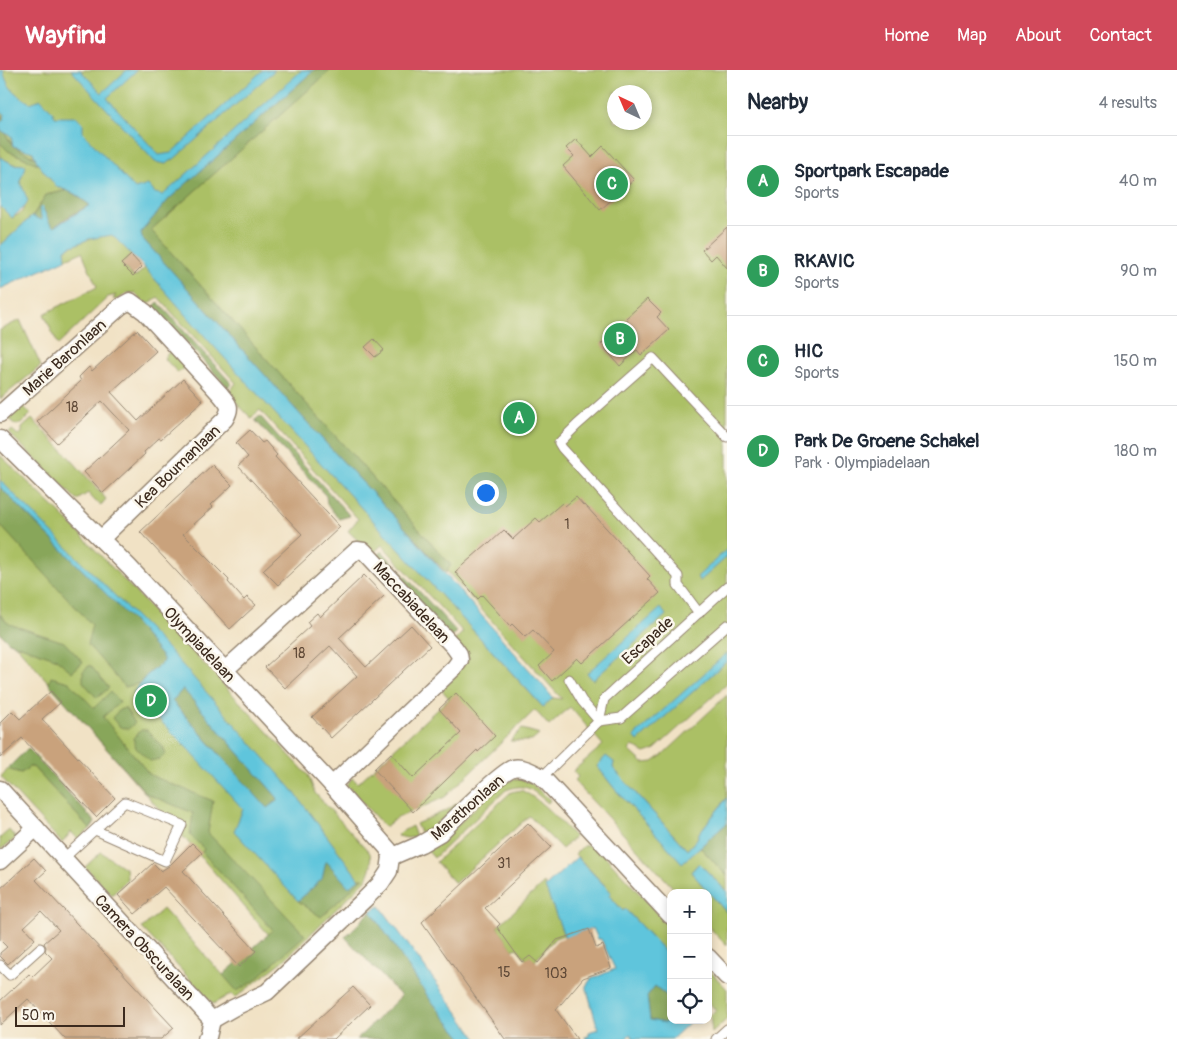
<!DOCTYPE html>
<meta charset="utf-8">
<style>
:root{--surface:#fff;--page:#f6f6f7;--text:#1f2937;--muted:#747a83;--line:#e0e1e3;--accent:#d1495b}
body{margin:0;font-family:Pangolin,sans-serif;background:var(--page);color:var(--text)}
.controls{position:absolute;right:15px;bottom:15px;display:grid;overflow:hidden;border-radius:10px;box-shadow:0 2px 8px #0003}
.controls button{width:45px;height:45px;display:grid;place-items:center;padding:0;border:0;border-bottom:1px solid var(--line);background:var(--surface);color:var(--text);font:25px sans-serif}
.compass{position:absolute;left:607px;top:15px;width:45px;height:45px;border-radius:50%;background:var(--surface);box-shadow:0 2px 8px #0003;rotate:316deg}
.scale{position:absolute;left:15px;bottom:12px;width:110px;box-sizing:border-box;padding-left:5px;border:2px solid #3b2a1e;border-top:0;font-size:14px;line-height:18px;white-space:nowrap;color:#3b2a1e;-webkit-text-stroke:4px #fbf7ec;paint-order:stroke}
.you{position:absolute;left:485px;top:422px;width:18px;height:18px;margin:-12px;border:4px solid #fff;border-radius:50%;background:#1a73e8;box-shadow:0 0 0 8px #1a73e833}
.badge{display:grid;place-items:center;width:32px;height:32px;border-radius:50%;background:var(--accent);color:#fff;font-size:16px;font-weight:700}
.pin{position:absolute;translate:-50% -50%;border:2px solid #fff;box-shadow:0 1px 5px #0006}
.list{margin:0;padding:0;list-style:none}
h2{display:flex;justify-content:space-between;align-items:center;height:65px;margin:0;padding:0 20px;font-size:21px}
h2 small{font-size:16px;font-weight:400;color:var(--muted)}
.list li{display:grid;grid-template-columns:32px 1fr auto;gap:15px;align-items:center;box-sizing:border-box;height:90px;padding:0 20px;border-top:1px solid var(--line)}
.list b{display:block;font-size:19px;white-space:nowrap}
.list p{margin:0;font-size:16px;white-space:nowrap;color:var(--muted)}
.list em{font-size:16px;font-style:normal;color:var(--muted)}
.icon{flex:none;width:28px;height:28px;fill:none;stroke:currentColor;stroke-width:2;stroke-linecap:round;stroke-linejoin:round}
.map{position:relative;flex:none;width:727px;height:969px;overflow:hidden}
header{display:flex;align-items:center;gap:30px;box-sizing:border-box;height:70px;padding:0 25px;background:var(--accent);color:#fff}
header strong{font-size:24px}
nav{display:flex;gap:28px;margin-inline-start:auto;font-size:18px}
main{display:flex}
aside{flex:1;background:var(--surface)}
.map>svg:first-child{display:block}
.green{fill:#abc065;stroke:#737542;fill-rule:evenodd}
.forest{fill:#88a65a;stroke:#62683c}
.water{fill:#5fc5dc;stroke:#4d787d;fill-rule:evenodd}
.building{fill:#c9a27c}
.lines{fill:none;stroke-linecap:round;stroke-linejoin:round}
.service-casing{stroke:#968672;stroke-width:11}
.minor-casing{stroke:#968672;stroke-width:19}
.service{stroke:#fff;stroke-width:9}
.minor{stroke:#fff;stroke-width:16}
.labels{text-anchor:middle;stroke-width:5;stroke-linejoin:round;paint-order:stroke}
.number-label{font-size:14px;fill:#5e4836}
.street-label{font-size:16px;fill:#3b2a1e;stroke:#fbf7ec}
</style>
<header>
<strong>Wayfind</strong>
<nav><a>Home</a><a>Map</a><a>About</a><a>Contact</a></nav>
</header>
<main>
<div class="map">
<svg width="727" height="969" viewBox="0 0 727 969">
<rect width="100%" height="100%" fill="#fbf7ec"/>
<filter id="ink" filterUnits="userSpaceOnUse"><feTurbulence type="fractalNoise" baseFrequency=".02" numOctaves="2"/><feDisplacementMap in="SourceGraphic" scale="10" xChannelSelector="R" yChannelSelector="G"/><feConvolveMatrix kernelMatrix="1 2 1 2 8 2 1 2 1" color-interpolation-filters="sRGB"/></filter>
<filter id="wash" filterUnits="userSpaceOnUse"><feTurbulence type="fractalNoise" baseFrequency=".0096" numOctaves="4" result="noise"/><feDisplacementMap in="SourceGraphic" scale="20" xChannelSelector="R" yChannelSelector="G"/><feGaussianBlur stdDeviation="1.12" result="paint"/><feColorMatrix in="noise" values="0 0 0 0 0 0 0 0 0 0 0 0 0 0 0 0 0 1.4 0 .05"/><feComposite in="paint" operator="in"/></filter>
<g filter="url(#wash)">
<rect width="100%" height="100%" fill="#f1e2c5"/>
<g class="green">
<path d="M0 0H727V585L645 664 727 591V614L654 680 645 683 633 676 629 680 643 693 653 692 664 684 727 625V728L699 763 697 769 687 780 613 698 614 692 597 696 614 718 682 792 700 777 727 806V822L699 793 691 802 727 843V876L708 856V823H678L574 711 578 707 573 701 603 675 570 637 549 656 535 640 445 727 395 749 385 757 346 715 352 708 358 713 449 628 439 617 469 588 454 571 463 562 382 475 372 484 348 461 358 449 260 340 251 348 228 324 236 313 158 227 146 236 135 223H127L118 230 113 229 116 225 108 227 58 275 44 244 97 217 82 182 66 189 65 179 89 169 112 164 132 184 121 194 132 206 135 207 145 198 220 282 541 635 553 628 562 629 176 200 144 172 0 12ZM614 22H644V52H614Z"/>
<path d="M4 41 6 47 36 88 13 76 1 57 4 49 0 43Z"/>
<path d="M0 73 9 81 38 94 51 110 68 120 46 125 33 145 0 176V136L12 148 21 143 26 135 18 111 24 95 13 94 0 87Z"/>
<path d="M20 250 41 296 0 329V260Z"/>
<path d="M171 280 186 296 178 303 164 288Z"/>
<path d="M22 335 31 344 21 354H14L9 348Z"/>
<path d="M32 349 70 388 106 429 101 435 95 431 88 423 77 430 9 363 12 360 18 365 22 363V358Z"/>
<path d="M0 385 65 448 220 611 308 705 315 723 370 783 371 796 366 810 283 891 235 928 231 924 213 934 142 858 163 839 223 905 269 865 0 557Z"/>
<path d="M522 659 540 664 532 671H510Z"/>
<path d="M29 697H33L90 759 78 769 71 762 62 773 1 707 7 699 21 703Z"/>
<path d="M517 709 530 712 550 730 548 733C531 720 528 712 506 720L434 788 427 780 453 759 502 713Z"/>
<path d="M521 720C542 730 558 750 575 767L562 779 529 746 455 813 436 792 511 722Z"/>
<path d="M457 733 459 735 436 755 421 764 416 754 449 739Z"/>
<path d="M412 756 416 767 407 768 397 766 401 762Z"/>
<path d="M9 760 16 768 0 780V768Z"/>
<path d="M595 775 671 858V888L625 839 623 841 609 825 611 822 575 784 583 776Z"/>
<path d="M101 782 126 799 127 809 112 825 85 797Z"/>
<path d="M544 813 564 865 555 868 535 891 526 889 517 878 513 880 497 857Z"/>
<path d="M708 899 727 919V949L712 963 710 945 716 941 708 931Z"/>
</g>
<g class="forest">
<path d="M314 0H331L151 160 451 495 446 503 396 448 332 380 142 168 141 162 169 129Z"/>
<path d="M0 45 4 49 1 57 13 76 36 88 38 94 8 81 0 73Z"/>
<path d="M68 120 90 135 66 148 54 157 32 147 46 125Z"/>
<path d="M158 232 232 314 228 318 168 252 151 240Z"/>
<path d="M260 346 350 446 339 449 327 434 326 426 255 350Z"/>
<path d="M0 417 132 550 163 588V592L146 606 140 613 125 617 87 574 92 555 0 455Z"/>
<path d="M382 481 457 562 451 568 375 487Z"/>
<path d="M0 544 9 554 64 572 83 592 72 602 55 588 9 572 0 563Z"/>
<path d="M90 595 109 618 97 628 83 612V601Z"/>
<path d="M51 607 69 612 94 638 110 622 120 632 103 647 150 705 213 731 208 763 305 865 254 911 237 921 223 905 273 860 202 782 204 779 190 765 193 743 147 724 49 614Z"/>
<path d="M183 619 277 727 278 729 267 739 172 630Z"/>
<path d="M125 638 135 653 128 659 120 657 112 648 119 640Z"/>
<path d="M141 660H147L163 677 166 684 160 689 150 691 136 678 133 668Z"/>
<path d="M28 678 95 752 90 759 33 697H29L21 703 7 699Z"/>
<path d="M727 753V806L700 777Z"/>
<path d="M326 790 349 817 359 808H364L321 847 298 831 322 809Z"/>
<path d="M371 841 429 928 463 969H357L401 926 345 867Z"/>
<path d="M655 916 671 929V947L665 953 650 950 647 926Z"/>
</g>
<g class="water">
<path d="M0 0H3C7 18 15 24 30 33L41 29 52 41 55 47H77L83 54V63L135 119 148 115 155 123 163 125 302 0H314L169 129 141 162 142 168 332 380 396 448 540 612 553 628 543 637 209 271 145 198 112 165 89 169 65 179 66 189 0 219V176L33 145V147L42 150 39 139 42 136 50 154 54 157 90 135 75 124 56 116 38 94 33 82 13 76 11 66 0 60V53L4 49 5 44 0 42Z"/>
<path d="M71 0H80L102 23 127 0H137L107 28 159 85 171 83 263 0H275L174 89 166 94 155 92Z"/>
<path d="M0 87 13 94 25 95 26 97 20 111 28 131 26 135 12 148 0 136Z"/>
<path d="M0 410 169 580 291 718 359 809 349 817 326 791 322 809 298 831 234 761 243 739 188 679 133 623 146 606 163 592V588L132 550 0 417ZM183 619 277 727 278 730 267 738 172 631Z"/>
<path d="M727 479V487L700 511 697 507Z"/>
<path d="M661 538 666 545 593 610 587 603Z"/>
<path d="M727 583V591L638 671 634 666Z"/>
<path d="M606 686 614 692 613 698 687 780 697 769 699 763 727 728V753L682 793 614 718 597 696Z"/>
<path d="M577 787 611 822 609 825 623 841 625 839 671 888V929L655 916 647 926 650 950 665 953 671 947V950H703L700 952H690L672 969H634L630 964 626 969H586L585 967 589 966V962L598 959 586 916 591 909 615 899 601 869H598L593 858 565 868 545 817Z"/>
<path d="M699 793 727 822V843L691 802Z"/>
<path d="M380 836 477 969H463L429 928 371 841Z"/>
</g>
<g id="blocks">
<g class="building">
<path d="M576 69 592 87 603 76 634 110 600 140 563 96 574 86 566 78Z"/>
<path d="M727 157V198L716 185 711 190 702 180Z"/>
<path d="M131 185 142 197 133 206 121 194Z"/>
<path d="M647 229 661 243 657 247 669 260 641 285 637 280 620 296 601 274 628 250 626 248Z"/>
<path d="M137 260 156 281 111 322 138 351 183 309 203 331 161 369 159 368 144 382 145 384 103 423 84 402 129 360 114 344 102 331 57 373 37 352 81 311 79 307 89 297 92 301Z"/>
<path d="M374 269 384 280 375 287 365 277Z"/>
<path d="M250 360 262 373 265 371 277 385 275 387 340 457 278 515 263 500 302 464 238 396 248 387 236 373Z"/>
<path d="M212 395 232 415 211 435 213 437 183 464 229 510 228 512 244 530 247 527 256 535 230 559 140 462Z"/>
<path d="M576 427 584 436 585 435 650 506 647 509 660 523 582 593 577 588 552 611 539 596 554 582 533 560 525 567 512 554 510 556 482 525 478 529 455 502 488 473 489 474 504 460 513 469 536 448 540 452 562 433 565 436Z"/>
<path d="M364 505 384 526 339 568 366 597 411 555 430 576 331 668 312 647 357 606 342 589 330 576 285 618 265 597 310 556 307 552 317 543 320 547Z"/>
<path d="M51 621 61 632 42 649 115 728 96 747 22 668 0 688V653L12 641 20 649Z"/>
<path d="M456 623 495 666 478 682 477 680 413 742 374 699 391 683 413 708 461 663 439 639Z"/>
<path d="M528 753 551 777 485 838 500 854 497 857 522 892 530 886 538 893 557 870 589 859 596 878 603 875 611 898 583 908 556 940 577 969H505L422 852Z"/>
<path d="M192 773 202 783 183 801 256 881 239 897 164 817 148 831 149 832 135 844 118 825 153 793 161 801 169 796Z"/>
<path d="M34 788 46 801 36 810 174 958 161 969H65L28 929 0 955V931L29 904 32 907 52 888 45 881 46 877 44 873 59 860 41 841 24 857 35 869 8 894 0 886V883L7 877 0 870V819Z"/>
<path d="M353 917 370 935 334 969H296Z"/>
</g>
</g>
</g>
<g filter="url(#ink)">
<use href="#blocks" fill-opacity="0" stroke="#968672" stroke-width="1"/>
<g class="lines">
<defs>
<g id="service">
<path d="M699 543 678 515V506L562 378 559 373 577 355 653 288 727 367"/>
<path d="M569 609 582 631 599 651"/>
<path d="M599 651 621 648 727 555"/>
<path d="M542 707 599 651 604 629 727 517"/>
<path d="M64 788 125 732 182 755 165 791 95 760"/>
<path d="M0 895 10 905 40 878"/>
<path d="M716 969 727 959"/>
</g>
<g id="minor">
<path d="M0 344 121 236 130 231 145 242 221 325C229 335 232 337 225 349L101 469"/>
<path d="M0 369 129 497 332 715 389 780 391 787 389 801 381 813 364 830 267 922 233 938 212 950"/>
<path d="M225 600 357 480 364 481 454 577 459 584 460 590 455 597 332 715"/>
<path d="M0 719 212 950 208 967 206 969"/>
<path d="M391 787 421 774 440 763C452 751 500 702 513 698 523 696 533 702 542 707L671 846"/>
<path d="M0 791 36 758"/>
<path d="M708 887 727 907"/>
</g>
</defs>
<use href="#service" class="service-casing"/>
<use href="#minor" class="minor-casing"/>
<use href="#service" class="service"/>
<use href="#minor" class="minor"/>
</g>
</g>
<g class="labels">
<g class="number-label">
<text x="72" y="342">18</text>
<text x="567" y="459">1</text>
<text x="299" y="588">18</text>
<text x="504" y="798">31</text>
<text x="504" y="907">15</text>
<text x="556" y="908">103</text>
</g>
<g class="street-label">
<text transform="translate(64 287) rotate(-42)" y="6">Marie Baronlaan</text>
<text transform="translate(177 396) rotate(-44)" y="6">Kea Boumanlaan</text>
<text transform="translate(412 532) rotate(47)" y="6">Maccabiadelaan</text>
<text transform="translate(647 570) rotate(-42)" y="6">Escapade</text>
<text transform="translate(200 574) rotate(47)" y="6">Olympiadelaan</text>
<text transform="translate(467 737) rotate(-41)" y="6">Marathonlaan</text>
<text transform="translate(145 877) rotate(47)" y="6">Camera Obscuralaan</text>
</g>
</g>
</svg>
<div class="controls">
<button>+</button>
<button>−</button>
<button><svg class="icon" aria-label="locate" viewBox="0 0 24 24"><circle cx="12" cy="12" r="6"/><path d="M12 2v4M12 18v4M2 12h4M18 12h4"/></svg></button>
</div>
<svg class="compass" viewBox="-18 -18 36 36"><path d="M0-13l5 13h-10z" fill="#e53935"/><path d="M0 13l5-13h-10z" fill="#747a83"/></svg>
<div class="scale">50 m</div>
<div class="you"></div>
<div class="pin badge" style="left:519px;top:348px;background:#2e9e5b">A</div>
<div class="pin badge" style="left:620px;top:269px;background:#2e9e5b">B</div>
<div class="pin badge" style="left:612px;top:114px;background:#2e9e5b">C</div>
<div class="pin badge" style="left:151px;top:631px;background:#2e9e5b">D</div>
</div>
<aside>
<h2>Nearby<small>4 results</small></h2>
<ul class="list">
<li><span class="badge" style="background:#2e9e5b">A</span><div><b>Sportpark Escapade</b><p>Sports</p></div><em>40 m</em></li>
<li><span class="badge" style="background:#2e9e5b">B</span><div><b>RKAVIC</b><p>Sports</p></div><em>90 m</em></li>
<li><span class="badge" style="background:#2e9e5b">C</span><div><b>HIC</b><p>Sports</p></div><em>150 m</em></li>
<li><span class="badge" style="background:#2e9e5b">D</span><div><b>Park De Groene Schakel</b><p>Park · Olympiadelaan</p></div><em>180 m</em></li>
</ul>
</aside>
</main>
